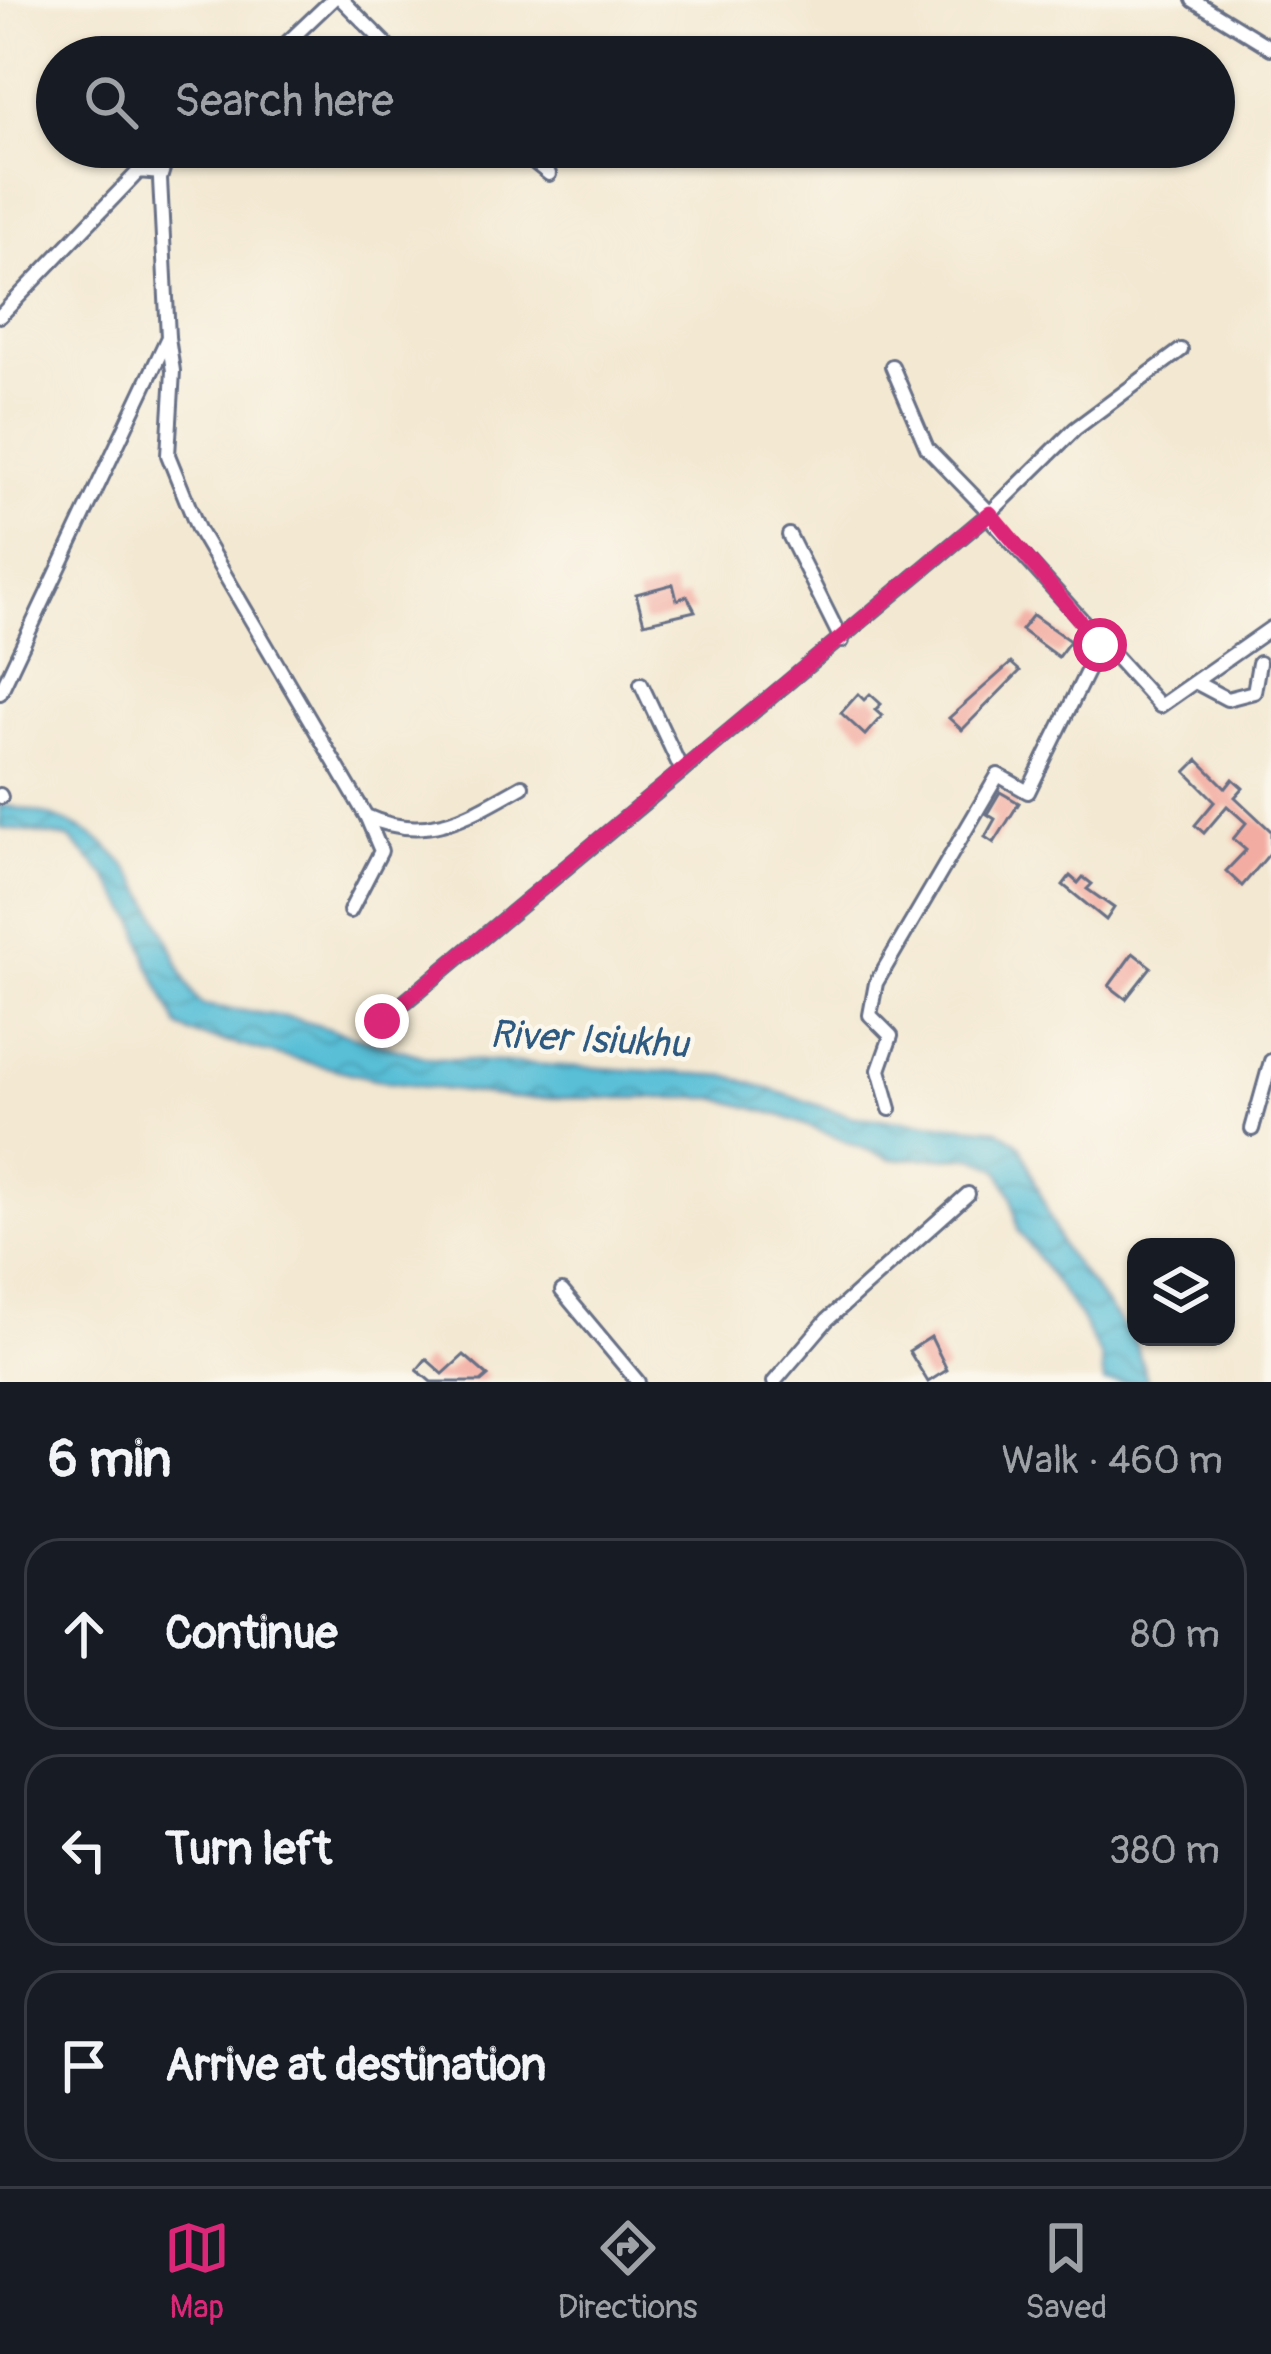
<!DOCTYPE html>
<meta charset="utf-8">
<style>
:root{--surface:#171b24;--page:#242831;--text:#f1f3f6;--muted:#9ea1a6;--line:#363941;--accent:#db2777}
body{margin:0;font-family:Pangolin,sans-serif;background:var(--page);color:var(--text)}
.controls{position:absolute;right:36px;bottom:36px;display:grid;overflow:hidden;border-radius:24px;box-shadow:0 3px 9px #0004}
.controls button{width:108px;height:108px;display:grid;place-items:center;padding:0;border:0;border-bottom:3px solid var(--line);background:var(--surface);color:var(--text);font:60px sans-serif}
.stop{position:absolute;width:36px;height:36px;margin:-27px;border:9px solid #db2777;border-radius:50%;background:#fff}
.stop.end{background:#db2777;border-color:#fff;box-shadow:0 3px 12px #0008}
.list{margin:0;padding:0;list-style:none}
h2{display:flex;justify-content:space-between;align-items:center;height:156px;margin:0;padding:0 48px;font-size:51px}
h2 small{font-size:39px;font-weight:400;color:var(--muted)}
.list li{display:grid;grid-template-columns:78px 1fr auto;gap:36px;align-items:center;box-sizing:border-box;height:192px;margin:0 24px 24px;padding:0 24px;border:3px solid var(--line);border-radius:36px}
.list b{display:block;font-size:45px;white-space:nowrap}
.list em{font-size:39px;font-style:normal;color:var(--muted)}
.icon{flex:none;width:66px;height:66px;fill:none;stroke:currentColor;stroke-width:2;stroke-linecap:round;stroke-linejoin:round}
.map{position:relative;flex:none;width:1271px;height:1382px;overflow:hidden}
.search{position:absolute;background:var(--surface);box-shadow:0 3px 9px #0004;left:36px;right:36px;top:36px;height:132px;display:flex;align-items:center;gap:30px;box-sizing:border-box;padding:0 42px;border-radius:66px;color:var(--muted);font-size:45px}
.sheet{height:804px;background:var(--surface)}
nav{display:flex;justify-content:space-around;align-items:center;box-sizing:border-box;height:168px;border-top:3px solid var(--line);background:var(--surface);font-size:33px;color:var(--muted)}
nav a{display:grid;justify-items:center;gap:6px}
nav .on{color:var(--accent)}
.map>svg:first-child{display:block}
.water{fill:url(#water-waves);stroke:#3a779a;stroke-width:3}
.building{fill:#f3aca1}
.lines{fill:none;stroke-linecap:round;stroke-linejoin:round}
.street-casing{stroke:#677086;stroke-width:18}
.street{stroke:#fff;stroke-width:12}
.route{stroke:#db2777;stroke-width:15}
.labels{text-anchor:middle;stroke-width:9;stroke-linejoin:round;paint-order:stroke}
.water-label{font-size:39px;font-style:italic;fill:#2e5a82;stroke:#fbf7ec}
</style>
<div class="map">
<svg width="1271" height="1382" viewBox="0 0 1271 1382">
<defs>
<pattern id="water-waves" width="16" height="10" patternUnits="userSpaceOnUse" patternTransform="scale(3)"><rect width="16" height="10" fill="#59bfd7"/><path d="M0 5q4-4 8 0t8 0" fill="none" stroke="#499cb2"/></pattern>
</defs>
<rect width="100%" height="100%" fill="#fbf7ec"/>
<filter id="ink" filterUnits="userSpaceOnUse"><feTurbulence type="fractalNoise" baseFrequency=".00833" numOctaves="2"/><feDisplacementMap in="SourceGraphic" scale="24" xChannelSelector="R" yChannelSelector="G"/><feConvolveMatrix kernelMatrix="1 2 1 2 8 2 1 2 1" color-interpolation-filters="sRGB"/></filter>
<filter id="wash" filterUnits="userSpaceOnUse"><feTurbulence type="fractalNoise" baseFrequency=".004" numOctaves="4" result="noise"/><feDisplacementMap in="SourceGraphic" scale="48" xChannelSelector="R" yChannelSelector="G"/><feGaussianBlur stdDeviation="2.7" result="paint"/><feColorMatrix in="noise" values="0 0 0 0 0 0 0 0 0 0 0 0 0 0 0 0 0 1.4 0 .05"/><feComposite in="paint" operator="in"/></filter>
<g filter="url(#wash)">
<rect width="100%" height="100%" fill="#f3e8d1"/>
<path class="water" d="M0 805C93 819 129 852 168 938 179 962 183 984 202 1005L292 1018 428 1058 729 1076 853 1117 998 1129 1021 1146 1062 1247 1135 1342 1148 1382H1104L1101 1357 1080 1317 1018 1230 1012 1195 998 1169 974 1157 890 1159 783 1116 715 1098H514L387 1082 190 1033 178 1026 149 965 137 924 108 878 69 838 0 828Z"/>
<g id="blocks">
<g class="building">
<path d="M673 584 677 600 687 596 695 611 644 623 636 594Z"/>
<path d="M1033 615 1070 641 1058 657 1021 630Z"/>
<path d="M1011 663 1020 671 962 730 949 718Z"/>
<path d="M858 694 864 700 870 694 881 704 875 710 882 716 865 735 841 713Z"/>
<path d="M1198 760 1226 788 1233 779 1243 788 1235 797 1271 831V852L1242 886 1226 871 1246 850 1233 839 1246 823 1227 806 1204 833 1195 825 1215 801 1186 772Z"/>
<path d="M1000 792 1019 803 994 843 985 837 995 819 987 814Z"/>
<path d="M1070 876 1078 883 1083 877 1092 884 1087 889 1114 908 1106 920 1063 885Z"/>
<path d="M1133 953 1151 967 1126 999 1109 986Z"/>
<path d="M931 1337 947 1370 928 1382 909 1351Z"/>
<path d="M464 1355 488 1376 481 1382H431L417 1370 426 1359 443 1374Z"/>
</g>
</g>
</g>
<g filter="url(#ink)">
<use href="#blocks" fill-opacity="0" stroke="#677086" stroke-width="3"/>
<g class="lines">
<defs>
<g id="street">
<path d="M342 0 399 57"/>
<path d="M1193 0 1271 48"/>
<path d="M272 57 332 0"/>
<path d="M515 147 549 174"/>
<path d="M0 316 139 171 161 173"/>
<path d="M168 337 173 371 168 455 198 529 366 816C426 844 469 816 522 786"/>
<path d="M1181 350 1075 429 990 513 992 521 1160 706 1271 628"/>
<path d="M789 535 842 641"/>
<path d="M1195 682 1227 699 1254 692 1259 663"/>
<path d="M641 684 682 771 990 513 927 448 892 366"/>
<path d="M0 693 168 337 160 179 166 159 179 147"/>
<path d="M0 795 1 797"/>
<path d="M350 911 381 851 367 818"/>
<path d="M382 1021 682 771"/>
<path d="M890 1109 879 1070 891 1036 870 1015 876 983 998 775 1028 792 1100 645"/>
<path d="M1252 1129 1271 1061"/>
<path d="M562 1291 638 1382"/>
<path d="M774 1382 827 1320 968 1194"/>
</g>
</defs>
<use href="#street" class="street-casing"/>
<use href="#street" class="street"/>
</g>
</g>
<g class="lines" filter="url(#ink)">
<path class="route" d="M382 1021 990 513 1100 645"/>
</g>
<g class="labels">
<g class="water-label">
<text transform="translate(589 1038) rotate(3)" y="14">River Isiukhu</text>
</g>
</g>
</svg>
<div class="controls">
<button><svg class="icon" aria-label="layers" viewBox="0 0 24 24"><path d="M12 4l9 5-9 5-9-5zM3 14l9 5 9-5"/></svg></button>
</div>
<div class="stop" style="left:1100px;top:645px"></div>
<div class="stop end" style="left:382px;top:1021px"></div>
<div class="search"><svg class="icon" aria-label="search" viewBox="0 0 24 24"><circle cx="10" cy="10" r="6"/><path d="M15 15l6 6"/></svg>Search here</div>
</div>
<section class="sheet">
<h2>6 min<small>Walk · 460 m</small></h2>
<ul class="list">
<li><svg class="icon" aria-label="ahead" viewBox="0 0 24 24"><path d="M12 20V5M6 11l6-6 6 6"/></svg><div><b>Continue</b></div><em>80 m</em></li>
<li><svg class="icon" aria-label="left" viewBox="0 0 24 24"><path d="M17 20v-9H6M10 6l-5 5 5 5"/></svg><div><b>Turn left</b></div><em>380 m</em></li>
<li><svg class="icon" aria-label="arrive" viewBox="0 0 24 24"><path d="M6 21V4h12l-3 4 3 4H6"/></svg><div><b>Arrive at destination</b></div></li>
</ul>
</section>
<nav>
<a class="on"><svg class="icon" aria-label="map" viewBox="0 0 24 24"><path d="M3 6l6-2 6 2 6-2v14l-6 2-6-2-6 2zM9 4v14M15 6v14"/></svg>Map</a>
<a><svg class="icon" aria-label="directions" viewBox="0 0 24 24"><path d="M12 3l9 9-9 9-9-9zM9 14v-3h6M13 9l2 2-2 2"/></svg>Directions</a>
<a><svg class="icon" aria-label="saved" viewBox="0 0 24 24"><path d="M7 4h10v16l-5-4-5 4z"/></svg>Saved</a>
</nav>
